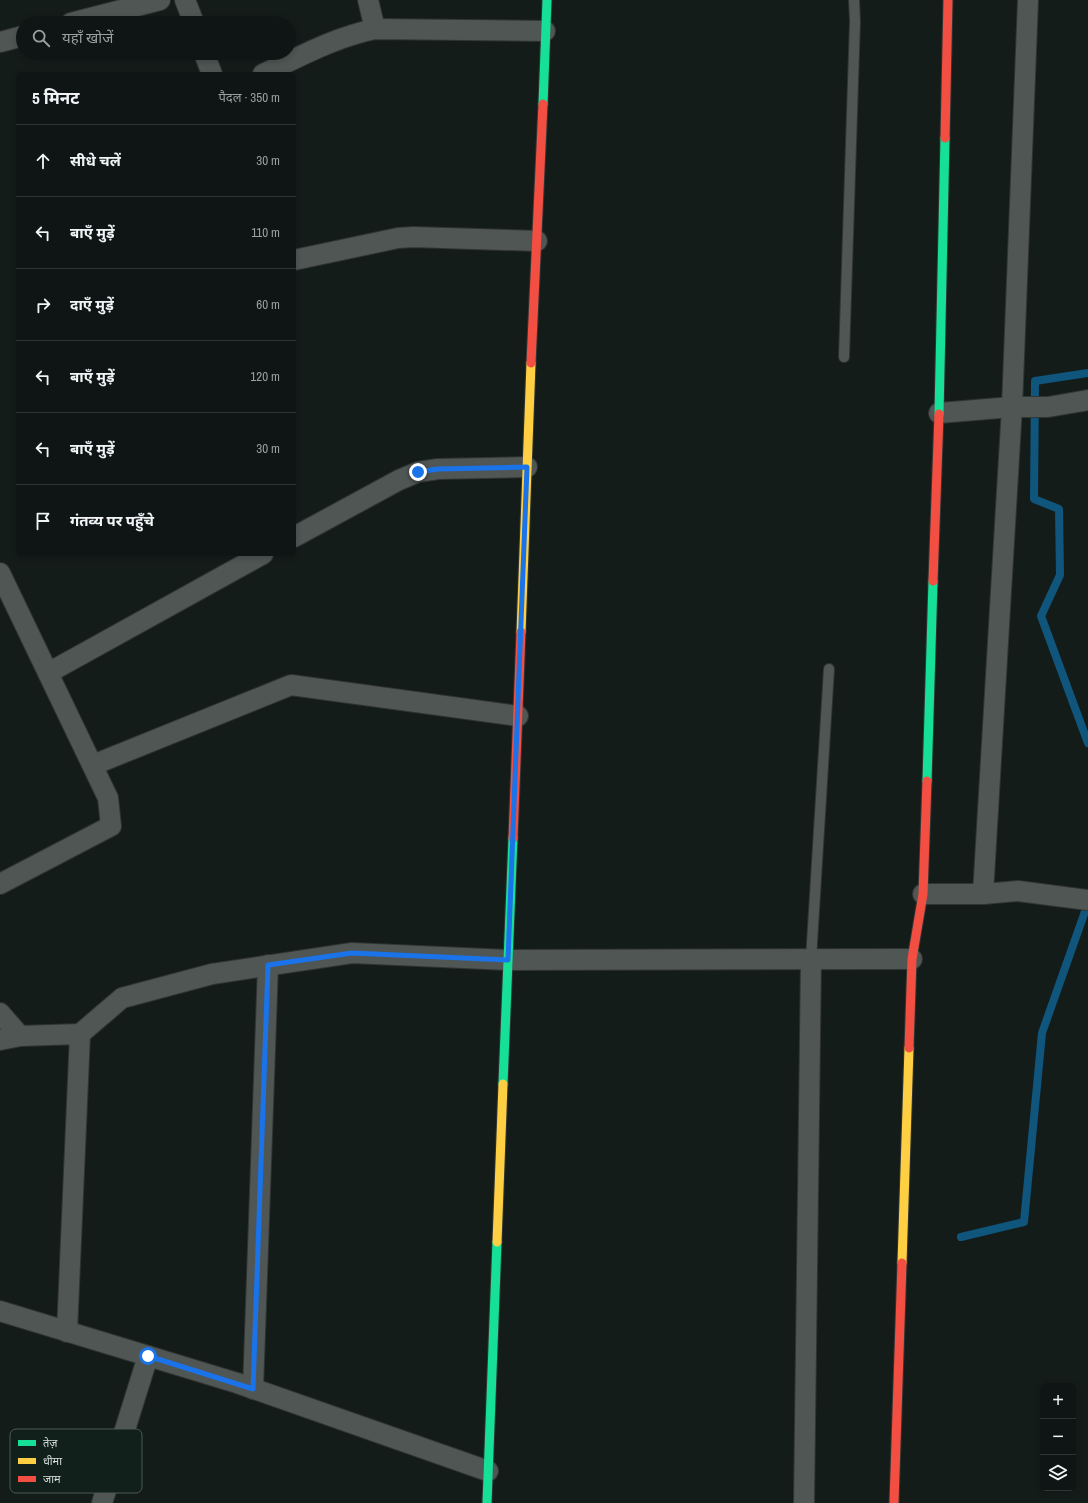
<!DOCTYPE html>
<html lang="hi">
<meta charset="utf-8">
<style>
:root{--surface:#0f1514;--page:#181e1d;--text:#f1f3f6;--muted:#9b9fa0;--line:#2f3434}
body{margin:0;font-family:"Archivo Narrow","Noto Sans Devanagari",sans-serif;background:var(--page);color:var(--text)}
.controls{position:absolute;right:12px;bottom:12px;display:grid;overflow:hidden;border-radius:6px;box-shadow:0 2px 6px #0003}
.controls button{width:36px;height:36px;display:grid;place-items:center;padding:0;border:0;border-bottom:1px solid var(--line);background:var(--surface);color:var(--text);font:20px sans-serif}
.stop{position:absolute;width:12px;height:12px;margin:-9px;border:3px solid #1a73e8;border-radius:50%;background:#fff}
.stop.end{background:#1a73e8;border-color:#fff;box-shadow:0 1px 4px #0008}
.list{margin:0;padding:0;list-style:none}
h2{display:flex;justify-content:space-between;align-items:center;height:52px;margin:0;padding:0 16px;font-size:17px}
h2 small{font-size:13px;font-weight:400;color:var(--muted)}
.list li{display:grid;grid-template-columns:26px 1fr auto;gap:12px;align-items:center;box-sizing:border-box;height:72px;padding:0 16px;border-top:1px solid var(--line)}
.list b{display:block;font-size:15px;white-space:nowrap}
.list em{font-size:13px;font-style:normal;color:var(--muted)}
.icon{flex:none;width:22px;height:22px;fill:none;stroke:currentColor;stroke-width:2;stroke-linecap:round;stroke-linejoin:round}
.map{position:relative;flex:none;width:1088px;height:1503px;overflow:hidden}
.search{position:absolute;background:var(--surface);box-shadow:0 2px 6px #0003;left:16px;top:16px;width:280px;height:44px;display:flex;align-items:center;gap:10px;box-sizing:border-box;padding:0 14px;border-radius:22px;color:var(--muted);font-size:15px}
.panel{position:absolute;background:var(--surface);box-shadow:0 2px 6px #0003;left:16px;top:72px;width:280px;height:484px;border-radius:6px}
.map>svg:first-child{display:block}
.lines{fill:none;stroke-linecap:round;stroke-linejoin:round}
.stream{stroke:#0f557c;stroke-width:8}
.lane-casing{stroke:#303533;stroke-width:12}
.street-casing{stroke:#303533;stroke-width:22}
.fast-casing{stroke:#303533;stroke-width:11}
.slow-casing{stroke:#303533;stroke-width:11}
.jam-casing{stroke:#303533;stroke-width:11}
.lane{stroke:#505654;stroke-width:10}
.street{stroke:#505654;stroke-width:20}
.fast{stroke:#16e098;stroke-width:9}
.slow{stroke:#ffcf43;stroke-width:9}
.jam{stroke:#f24e42;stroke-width:9}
.route{stroke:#1a73e8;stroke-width:5}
.key{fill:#11201b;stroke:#4c5955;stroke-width:1}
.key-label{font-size:11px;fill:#d6dfdc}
</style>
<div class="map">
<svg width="1088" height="1503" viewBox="0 0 1088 1503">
<rect width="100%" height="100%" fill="#141c1a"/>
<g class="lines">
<g class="stream">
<path d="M1088 373 1035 381 1034 499 1059 509 1060 575 1041 616 1088 743"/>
<path d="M961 1237 1024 1222 1042 1033 1088 903"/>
</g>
<defs>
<g id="lane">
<path d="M844 357 855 21 854 0"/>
<path d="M811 959 829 669"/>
</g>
<g id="street">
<path d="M185 0 194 23"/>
<path d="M368 0 375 29"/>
<path d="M71 23 160 0"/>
<path d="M0 42 23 36"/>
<path d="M204 53 212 74"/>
<path d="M263 74C299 57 335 37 375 29L545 31"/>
<path d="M294 260 398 238 413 237 537 241"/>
<path d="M939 413 1012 407H1048L1088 400"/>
<path d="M294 537 399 480 418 472 438 469 527 467"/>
<path d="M0 573 108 798 111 826 0 884"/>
<path d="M48 673 263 554"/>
<path d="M93 765 291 685 518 716"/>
<path d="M923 894H983L1018 891 1088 900"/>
<path d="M983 894 1012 407 1028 0"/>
<path d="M0 1013 20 1036"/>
<path d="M0 1040 20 1036 80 1034"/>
<path d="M0 1311 237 1383 488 1471"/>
<path d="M67 1332 80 1034 122 998 212 974 352 953 508 960 912 959"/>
<path d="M253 1389 268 965"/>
<path d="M102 1503 148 1356"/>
<path d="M804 1503 811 959"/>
</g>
<g id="fast">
<path d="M543 104 547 0"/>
<path d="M939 414 945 138"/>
<path d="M927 781 933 581"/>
<path d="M503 1084 513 838"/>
<path d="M487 1503 497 1242"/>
</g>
<g id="slow">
<path d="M521 632 531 363"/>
<path d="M497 1242 503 1084"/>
<path d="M902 1263 909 1048"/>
</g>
<g id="jam">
<path d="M945 138 948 0"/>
<path d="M531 363 543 104"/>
<path d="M933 581 939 414"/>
<path d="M513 838 521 632"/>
<path d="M909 1048 912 959 923 894 927 781"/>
<path d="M894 1503 902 1263"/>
</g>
</defs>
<use href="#lane" class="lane-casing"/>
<use href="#street" class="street-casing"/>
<use href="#fast" class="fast-casing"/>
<use href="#slow" class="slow-casing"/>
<use href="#jam" class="jam-casing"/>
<use href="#lane" class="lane"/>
<use href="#street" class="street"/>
<use href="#fast" class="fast"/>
<use href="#slow" class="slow"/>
<use href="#jam" class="jam"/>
</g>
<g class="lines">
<path class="route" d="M148 1356 253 1389 268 965 352 953 508 960 527 467 438 469 418 472"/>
</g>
<rect x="10" y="1429" width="132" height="64" rx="6" class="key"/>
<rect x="18" y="1440" width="18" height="6" fill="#16e098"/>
<rect x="18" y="1458" width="18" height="6" fill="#ffcf43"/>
<rect x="18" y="1476" width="18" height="6" fill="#f24e42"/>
<g class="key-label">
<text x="43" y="1447">तेज़</text>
<text x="43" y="1465">धीमा</text>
<text x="43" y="1483">जाम</text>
</g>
</svg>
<div class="controls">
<button>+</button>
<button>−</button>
<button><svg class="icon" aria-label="layers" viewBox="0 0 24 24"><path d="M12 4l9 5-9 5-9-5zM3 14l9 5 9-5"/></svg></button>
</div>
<div class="stop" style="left:148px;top:1356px"></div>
<div class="stop end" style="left:418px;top:472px"></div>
<div class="search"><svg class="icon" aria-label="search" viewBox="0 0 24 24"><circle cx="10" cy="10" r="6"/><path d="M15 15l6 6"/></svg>यहाँ खोजें</div>
<section class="panel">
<h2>5 मिनट<small>पैदल · 350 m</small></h2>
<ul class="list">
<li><svg class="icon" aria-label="ahead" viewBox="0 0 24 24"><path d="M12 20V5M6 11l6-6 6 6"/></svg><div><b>सीधे चलें</b></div><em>30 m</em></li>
<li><svg class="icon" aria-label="left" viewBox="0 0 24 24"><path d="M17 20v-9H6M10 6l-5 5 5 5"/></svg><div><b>बाएँ मुड़ें</b></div><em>110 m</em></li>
<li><svg class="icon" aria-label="right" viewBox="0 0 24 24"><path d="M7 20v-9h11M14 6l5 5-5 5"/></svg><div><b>दाएँ मुड़ें</b></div><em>60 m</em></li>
<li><svg class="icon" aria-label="left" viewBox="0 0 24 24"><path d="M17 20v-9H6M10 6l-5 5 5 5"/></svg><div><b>बाएँ मुड़ें</b></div><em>120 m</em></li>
<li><svg class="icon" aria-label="left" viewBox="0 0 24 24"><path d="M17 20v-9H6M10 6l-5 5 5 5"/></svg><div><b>बाएँ मुड़ें</b></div><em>30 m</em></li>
<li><svg class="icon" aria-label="arrive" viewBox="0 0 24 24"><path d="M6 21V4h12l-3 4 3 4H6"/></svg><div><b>गंतव्य पर पहुँचे</b></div></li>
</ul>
</section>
</div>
